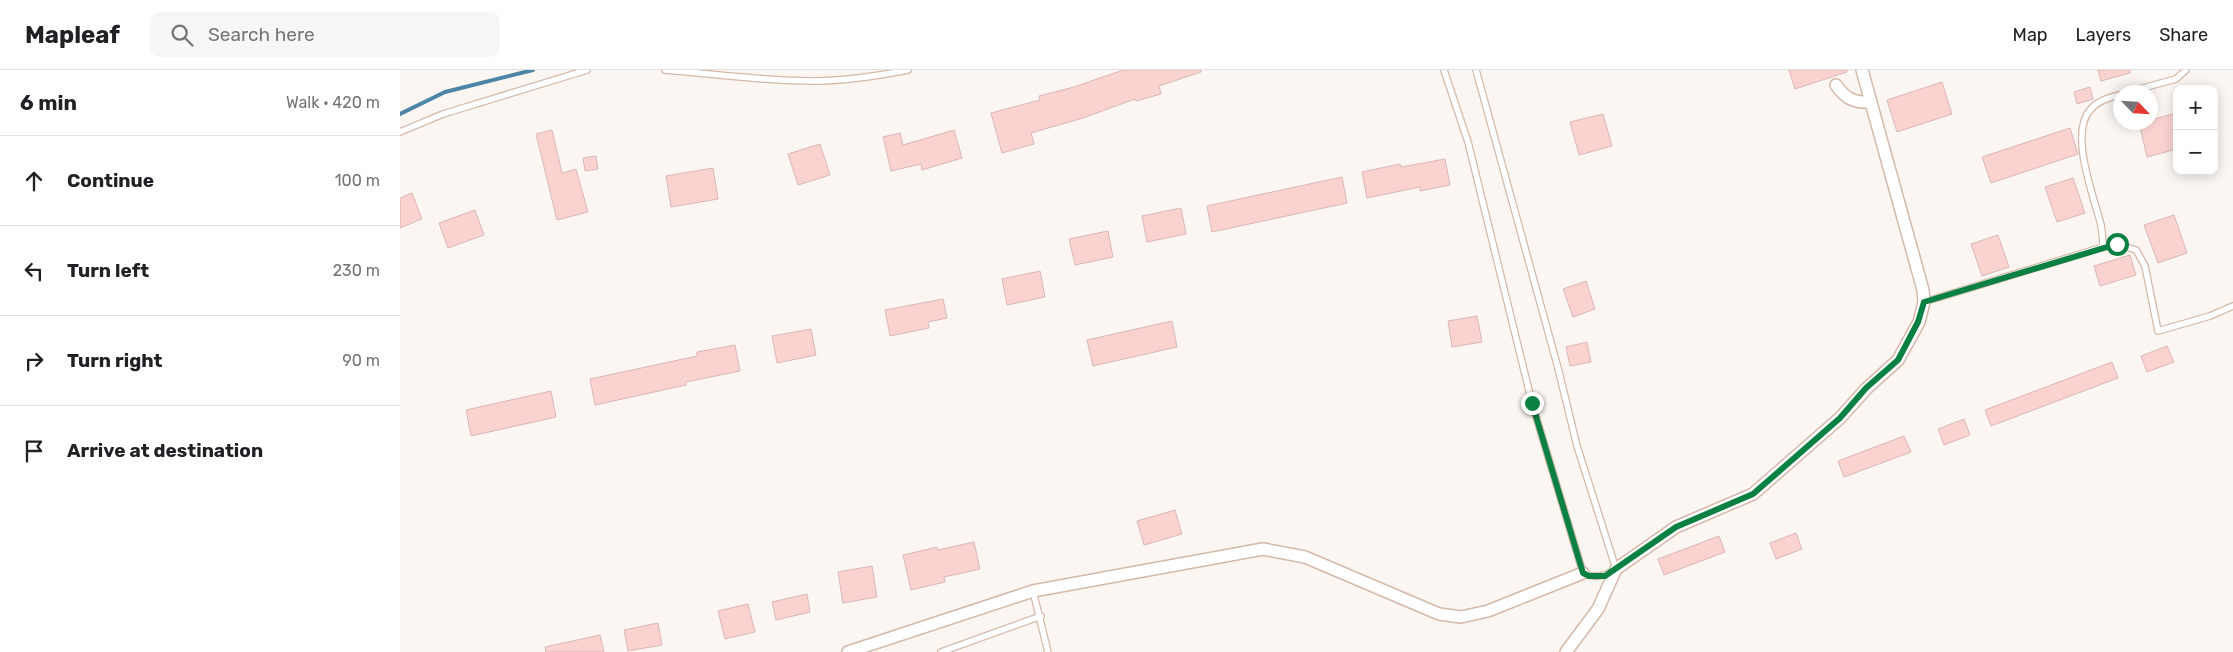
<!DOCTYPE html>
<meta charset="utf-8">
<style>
:root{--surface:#fff;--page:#f6f6f6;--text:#202124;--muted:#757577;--line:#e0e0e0}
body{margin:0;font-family:Rubik,sans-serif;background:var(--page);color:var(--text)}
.controls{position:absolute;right:15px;top:15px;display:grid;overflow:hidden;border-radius:10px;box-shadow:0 2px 12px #0003}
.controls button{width:45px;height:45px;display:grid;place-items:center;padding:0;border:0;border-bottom:1px solid var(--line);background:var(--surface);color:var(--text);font:25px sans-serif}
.compass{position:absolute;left:1713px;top:15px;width:45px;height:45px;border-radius:50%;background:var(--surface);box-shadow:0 2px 12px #0003;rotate:115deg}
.stop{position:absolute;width:15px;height:15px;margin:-11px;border:4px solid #0b8043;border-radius:50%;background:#fff}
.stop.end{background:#0b8043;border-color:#fff;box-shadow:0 1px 5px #0008}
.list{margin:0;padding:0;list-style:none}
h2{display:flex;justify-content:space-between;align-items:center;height:65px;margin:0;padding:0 20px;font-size:21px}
h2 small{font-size:16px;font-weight:400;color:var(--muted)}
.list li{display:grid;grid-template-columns:32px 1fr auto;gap:15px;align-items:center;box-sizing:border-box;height:90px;padding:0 20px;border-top:1px solid var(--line)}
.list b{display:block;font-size:19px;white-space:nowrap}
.list em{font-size:16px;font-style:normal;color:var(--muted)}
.icon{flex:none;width:28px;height:28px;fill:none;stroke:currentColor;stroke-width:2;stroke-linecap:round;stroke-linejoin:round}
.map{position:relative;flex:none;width:1833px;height:582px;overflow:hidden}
header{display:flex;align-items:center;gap:30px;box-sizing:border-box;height:70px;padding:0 25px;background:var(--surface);border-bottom:1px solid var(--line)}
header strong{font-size:24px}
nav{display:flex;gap:28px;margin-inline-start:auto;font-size:18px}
.search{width:350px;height:45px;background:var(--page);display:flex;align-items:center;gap:12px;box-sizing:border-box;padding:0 18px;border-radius:10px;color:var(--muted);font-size:19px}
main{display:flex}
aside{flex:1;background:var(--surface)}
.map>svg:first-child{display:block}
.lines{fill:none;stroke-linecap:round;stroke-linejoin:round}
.stream{stroke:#4c86a6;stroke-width:4}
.building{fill:#fad3d1;stroke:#d9b7b6}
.lane-casing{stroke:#d4b9a8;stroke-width:8}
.street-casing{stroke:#d4b9a8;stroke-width:14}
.lane{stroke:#fff;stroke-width:5.5}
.street{stroke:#fff;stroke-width:11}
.route{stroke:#0b8043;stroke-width:6}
</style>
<header>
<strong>Mapleaf</strong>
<div class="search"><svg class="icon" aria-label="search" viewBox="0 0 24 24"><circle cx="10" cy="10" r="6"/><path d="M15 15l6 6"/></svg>Search here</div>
<nav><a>Map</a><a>Layers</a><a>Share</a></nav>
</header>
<main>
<aside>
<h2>6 min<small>Walk · 420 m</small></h2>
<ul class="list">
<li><svg class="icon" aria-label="ahead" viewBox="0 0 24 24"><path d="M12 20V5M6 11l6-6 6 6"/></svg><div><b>Continue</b></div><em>100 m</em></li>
<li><svg class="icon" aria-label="left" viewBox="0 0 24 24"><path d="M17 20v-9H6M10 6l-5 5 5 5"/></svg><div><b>Turn left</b></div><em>230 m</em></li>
<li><svg class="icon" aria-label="right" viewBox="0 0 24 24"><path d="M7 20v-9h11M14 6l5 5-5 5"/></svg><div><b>Turn right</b></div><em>90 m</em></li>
<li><svg class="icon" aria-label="arrive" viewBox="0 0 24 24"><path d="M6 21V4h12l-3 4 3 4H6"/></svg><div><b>Arrive at destination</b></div></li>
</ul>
</aside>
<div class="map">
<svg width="1833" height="582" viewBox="0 0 1833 582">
<rect width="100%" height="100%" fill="#fcf6f2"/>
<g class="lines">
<path class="stream" d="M0 44 45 22 133 0"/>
</g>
<g class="building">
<path d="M723 0H801V2L759 16 761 24 736 31 735 29 683 48 631 63 634 74 602 83 591 43 640 30 639 26 674 17Z"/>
<path d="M1389 0H1447V2L1395 19Z"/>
<path d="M1698 0H1730V3L1701 11Z"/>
<path d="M1542 12 1552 44 1497 62 1487 30Z"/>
<path d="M1690 17 1693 29 1677 34 1674 22Z"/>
<path d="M1777 43V79L1747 87 1739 52H1750V50Z"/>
<path d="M1203 44 1212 76 1179 85 1170 52Z"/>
<path d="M1670 58 1678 84 1591 113 1582 87Z"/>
<path d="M152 60 162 103 176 99 188 142 157 150 136 64Z"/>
<path d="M554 60 562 88 522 100 521 94 491 101 483 67 500 63 503 75Z"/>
<path d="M420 74 430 105 398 115 388 84Z"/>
<path d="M196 86 198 99 185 101 183 88Z"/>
<path d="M1045 89 1050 115 1020 121V117L967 128 962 102 1000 94 1001 97Z"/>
<path d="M313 98 318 129 271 137 266 106Z"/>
<path d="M942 107 947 133 812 162 807 136Z"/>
<path d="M1673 108 1685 143 1657 152 1645 117Z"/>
<path d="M12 123 22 149 0 158V128Z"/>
<path d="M781 138 786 164 747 172 742 146Z"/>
<path d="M75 140 84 165 48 178 39 153Z"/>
<path d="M1774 145 1787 183 1758 193 1744 155Z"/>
<path d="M708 161 713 187 675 195 669 169Z"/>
<path d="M1598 165 1609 197 1582 206 1571 174Z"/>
<path d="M1730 185 1736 205 1700 216 1694 196Z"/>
<path d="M640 201 645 227 607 235 602 209Z"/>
<path d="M1186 211 1195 239 1173 247 1163 219Z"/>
<path d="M543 229 547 248 528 252 529 258 490 266 485 240Z"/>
<path d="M1077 246 1082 272 1052 277 1048 251Z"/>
<path d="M772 251 777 277 693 296 687 270Z"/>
<path d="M411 259 416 285 377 293 372 266Z"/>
<path d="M1187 272 1191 292 1170 296 1166 277Z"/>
<path d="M335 275 340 301 286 312V315L195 335 190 309 297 286V282Z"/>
<path d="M1767 276 1774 292 1747 302 1741 286Z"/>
<path d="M1712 292 1718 308 1591 356 1585 340Z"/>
<path d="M151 321 156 347 71 366 66 340Z"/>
<path d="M1564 349 1570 365 1544 375 1538 359Z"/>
<path d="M1504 366 1511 382 1444 407 1438 391Z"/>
<path d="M775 440 782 464 744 475 737 451Z"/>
<path d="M1396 463 1402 479 1376 489 1370 473Z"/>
<path d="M1319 466 1325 482 1264 505 1258 489Z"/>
<path d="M574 472 580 499 544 507 545 512 511 520 503 485 537 477 538 480Z"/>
<path d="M472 496 477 527 443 533 438 502Z"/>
<path d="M407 524 410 542 376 550 372 532Z"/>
<path d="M348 534 355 562 325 569 318 541Z"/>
<path d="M258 553 262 575 228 581 224 560Z"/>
<path d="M200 565 204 582H146L145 577Z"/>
</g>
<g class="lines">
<defs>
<g id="lane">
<path d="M265 0C314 4 363 11 413 11 445 11 477 6 508 0"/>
<path d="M1044 0 1068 72 1132 333 1183 503C1195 509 1205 506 1216 499L1177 376 1158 298 1076 0"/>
<path d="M1728 22 1776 9 1786 0"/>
<path d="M0 62 43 44 187 0"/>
<path d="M1703 177 1717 174 1736 180 1745 196 1758 261 1810 246 1833 236"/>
<path d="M1524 232 1703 177C1703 170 1702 162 1701 155 1694 127 1669 64 1690 40 1697 31 1710 27 1720 25"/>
<path d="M633 521 648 582"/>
<path d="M541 582 641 546"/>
</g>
<g id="street">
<path d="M1436 15C1446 29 1454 33 1471 32"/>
<path d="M448 582 633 521 863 479 905 487 1039 544 1061 547 1088 541 1183 503"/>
<path d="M1166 582 1198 539 1216 499 1276 457 1353 424 1440 348 1466 319 1498 290 1519 252 1524 232 1523 220 1462 0"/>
</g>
</defs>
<use href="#lane" class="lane-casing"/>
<use href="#street" class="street-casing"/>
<use href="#lane" class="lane"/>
<use href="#street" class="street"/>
</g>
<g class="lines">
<path class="route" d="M1132 333 1183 503 1189 506H1205L1276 457 1353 424 1440 348 1466 318 1498 290 1518 252 1524 232 1717 174"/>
</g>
</svg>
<div class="controls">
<button>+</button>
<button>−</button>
</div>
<svg class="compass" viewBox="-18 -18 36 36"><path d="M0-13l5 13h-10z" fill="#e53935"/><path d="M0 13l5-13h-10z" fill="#757577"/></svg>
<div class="stop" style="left:1717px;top:174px"></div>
<div class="stop end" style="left:1132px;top:333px"></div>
</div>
</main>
